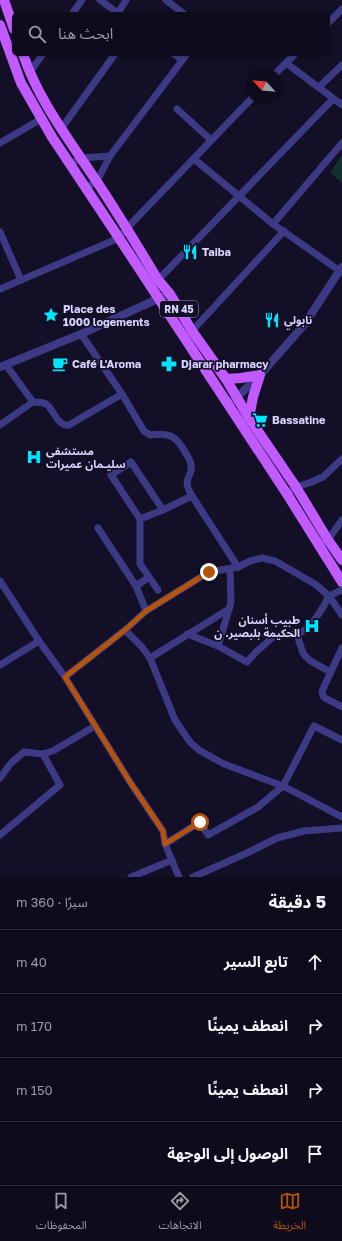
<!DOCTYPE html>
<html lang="ar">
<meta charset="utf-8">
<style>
:root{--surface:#0e0b1c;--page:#171425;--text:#f1f3f6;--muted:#9b9ba3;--line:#2e2b3b;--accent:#b45309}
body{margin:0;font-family:"Golos Text","Noto Sans Arabic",sans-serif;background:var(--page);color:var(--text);direction:rtl}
.compass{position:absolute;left:246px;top:68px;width:36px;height:36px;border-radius:50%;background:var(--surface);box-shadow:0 1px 3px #0004;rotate:296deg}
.stop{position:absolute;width:12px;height:12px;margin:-9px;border:3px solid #b45309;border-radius:50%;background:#fff}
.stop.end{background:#b45309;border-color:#fff;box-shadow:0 1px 4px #0008}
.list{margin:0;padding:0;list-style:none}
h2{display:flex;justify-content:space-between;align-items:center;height:52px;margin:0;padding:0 16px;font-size:17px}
h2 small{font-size:13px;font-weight:400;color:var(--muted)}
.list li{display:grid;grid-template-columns:26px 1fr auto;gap:12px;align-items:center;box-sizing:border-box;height:64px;padding:0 16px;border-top:1px solid var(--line)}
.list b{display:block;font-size:15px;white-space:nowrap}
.list em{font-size:13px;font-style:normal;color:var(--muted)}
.icon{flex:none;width:22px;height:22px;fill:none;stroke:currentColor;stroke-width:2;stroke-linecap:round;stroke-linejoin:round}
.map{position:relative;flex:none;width:342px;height:877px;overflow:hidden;direction:ltr}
.search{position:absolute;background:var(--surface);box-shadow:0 1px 3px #0004;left:12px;right:12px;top:12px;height:44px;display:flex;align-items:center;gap:10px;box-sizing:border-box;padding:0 14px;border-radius:6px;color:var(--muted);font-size:15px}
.sheet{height:308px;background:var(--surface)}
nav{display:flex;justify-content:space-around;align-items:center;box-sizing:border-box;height:56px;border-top:1px solid var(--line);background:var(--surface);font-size:11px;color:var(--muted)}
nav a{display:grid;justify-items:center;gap:2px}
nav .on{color:var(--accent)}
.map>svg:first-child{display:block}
.green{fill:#12302f}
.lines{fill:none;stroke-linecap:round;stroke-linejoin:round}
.minor{stroke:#3d3a85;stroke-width:7}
.tertiary{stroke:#3d3a85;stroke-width:8}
.primary{stroke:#c25bff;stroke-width:10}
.route{stroke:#b45309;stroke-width:5}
.labels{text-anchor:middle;stroke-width:3.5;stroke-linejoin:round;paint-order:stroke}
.shield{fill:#130f26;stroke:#9e99be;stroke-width:1}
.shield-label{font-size:10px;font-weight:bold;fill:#d9d4ff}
.poi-label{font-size:11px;font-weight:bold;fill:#d9d4ff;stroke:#130f26;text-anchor:start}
</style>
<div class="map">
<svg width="342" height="877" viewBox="0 0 342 877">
<rect width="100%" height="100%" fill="#130f26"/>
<path class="green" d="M342 155V183L330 172Z"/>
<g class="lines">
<g class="minor">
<path d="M100 0 119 14"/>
<path d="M166 0 184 14"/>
<path d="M118 13 126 0"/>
<path d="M72 14 82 0"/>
<path d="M328 23 342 9"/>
<path d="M174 54 182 60"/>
<path d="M286 63 342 105"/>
<path d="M29 73 43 54"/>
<path d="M275 74 295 54"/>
<path d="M319 87 342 65"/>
<path d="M177 109 211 140"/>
<path d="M61 129 115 54"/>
<path d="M0 143 41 119"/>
<path d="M194 159 273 224 340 271"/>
<path d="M71 164 81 158 110 156"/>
<path d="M86 188 97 181 110 156 187 54"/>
<path d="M273 224 342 143"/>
<path d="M0 232 21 280"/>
<path d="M158 280 333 99"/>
<path d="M0 289 119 238 127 228 252 98"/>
<path d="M192 331 284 231"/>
<path d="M81 334 122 394 144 431 150 435C169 432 176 436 185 452 189 458 192 463 191 470 191 472 190 474 189 476 185 484 188 488 192 496L238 567"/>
<path d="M33 402C37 402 42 402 46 404 54 409 57 427 69 425L122 394"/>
<path d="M0 425 33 402 6 365"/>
<path d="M287 494 296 487 309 483 323 477 342 459"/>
<path d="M163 510 192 496"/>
<path d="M140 519 163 510 131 462 111 475 140 519V564L149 577"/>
<path d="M98 528 136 586 146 611"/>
<path d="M318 546 328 540 342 520"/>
<path d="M0 581 39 641 65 677 130 782 163 831 165 844 179 877"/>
<path d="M136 586 149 577 158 590"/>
<path d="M125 630 141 646 150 658 175 720 190 742 199 750 224 764 283 786 342 817"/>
<path d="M187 634 218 646 247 662 255 653 274 636C282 633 289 636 297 634 309 632 324 607 329 596L342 590"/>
<path d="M297 634C299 640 300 645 302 650 305 661 321 666 330 672"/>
<path d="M218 646 229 609"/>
<path d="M342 648 322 691 323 696 325 698 342 707"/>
<path d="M150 658 229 609 231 603 230 569"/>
<path d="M0 665 39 641"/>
<path d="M65 677 125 630 146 611 209 572 238 567 250 561 262 558 275 561 315 584 329 596 342 615"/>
<path d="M0 778 11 763 24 752 43 754 53 751 95 726"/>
<path d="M0 835 60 785 43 754"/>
<path d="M165 844 200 822 208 835 258 807 283 786 314 726 342 740"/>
<path d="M131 877 172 860"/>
<path d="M193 877 247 853 277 838 304 831 342 828"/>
</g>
<g class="tertiary">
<path d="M0 367 81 334 164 296"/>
<path d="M233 401 260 375 304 325 342 267"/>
</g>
<g class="primary">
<path d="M4 0 14 29"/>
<path d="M0 25 21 83 52 137 119 238 287 494 342 582"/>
<path d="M23 54C38 99 67 137 93 176 116 210 137 245 158 280L170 294 192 331 226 379 249 418 296 487 328 540 342 560"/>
<path d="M226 379 241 378 260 375 253 397 249 418"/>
</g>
</g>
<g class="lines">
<path class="route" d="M200 822 165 844 163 831 130 782 65 677 125 630 146 611 209 572"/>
</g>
<defs>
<symbol id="restaurant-bare" viewBox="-9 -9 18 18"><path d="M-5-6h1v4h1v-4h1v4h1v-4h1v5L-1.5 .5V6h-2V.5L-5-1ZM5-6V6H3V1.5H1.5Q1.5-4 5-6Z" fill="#00e5ff" stroke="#130f26" stroke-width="2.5" paint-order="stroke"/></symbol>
<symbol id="sight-bare" viewBox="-9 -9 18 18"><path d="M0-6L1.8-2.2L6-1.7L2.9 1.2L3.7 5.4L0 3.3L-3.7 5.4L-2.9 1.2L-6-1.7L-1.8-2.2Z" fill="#00e5ff" stroke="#130f26" stroke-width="2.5" paint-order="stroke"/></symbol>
<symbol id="cafe-bare" viewBox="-9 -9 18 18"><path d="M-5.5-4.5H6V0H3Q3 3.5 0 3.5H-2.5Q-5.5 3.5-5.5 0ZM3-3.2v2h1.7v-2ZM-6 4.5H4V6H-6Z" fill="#00e5ff" stroke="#130f26" stroke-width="2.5" paint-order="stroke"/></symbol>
<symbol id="pharmacy-bare" viewBox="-9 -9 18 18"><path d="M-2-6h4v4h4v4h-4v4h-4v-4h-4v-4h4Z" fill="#00e5ff" stroke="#130f26" stroke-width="2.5" paint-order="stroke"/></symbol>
<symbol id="supermarket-bare" viewBox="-9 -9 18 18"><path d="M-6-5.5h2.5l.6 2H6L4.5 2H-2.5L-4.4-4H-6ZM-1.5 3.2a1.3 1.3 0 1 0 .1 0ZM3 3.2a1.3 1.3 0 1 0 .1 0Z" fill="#00e5ff" stroke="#130f26" stroke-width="2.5" paint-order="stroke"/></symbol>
<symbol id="hospital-bare" viewBox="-9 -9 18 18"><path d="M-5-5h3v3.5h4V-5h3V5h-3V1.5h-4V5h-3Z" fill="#00e5ff" stroke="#130f26" stroke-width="2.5" paint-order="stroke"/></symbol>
</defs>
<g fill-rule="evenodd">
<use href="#restaurant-bare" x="179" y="241" width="22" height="22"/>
<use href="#sight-bare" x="40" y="304" width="22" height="22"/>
<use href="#restaurant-bare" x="261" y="309" width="22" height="22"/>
<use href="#cafe-bare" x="49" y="353" width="22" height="22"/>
<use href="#pharmacy-bare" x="158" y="353" width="22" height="22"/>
<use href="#supermarket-bare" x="249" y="409" width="22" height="22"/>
<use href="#hospital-bare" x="23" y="446" width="22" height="22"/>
<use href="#hospital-bare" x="301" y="615" width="22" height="22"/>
</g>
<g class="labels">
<rect class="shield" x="160" y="301" width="38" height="16" rx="3"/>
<g class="shield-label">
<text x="179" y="313">RN 45</text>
</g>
<g class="poi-label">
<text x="202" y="256">Taiba</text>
<text x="63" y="313">Place des<tspan x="63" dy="13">1000 logements</tspan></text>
<text x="284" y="324">نابولي</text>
<text x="72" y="368">Café L'Aroma</text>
<text x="181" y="368">Djarar pharmacy</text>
<text x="272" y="424">Bassatine</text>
<text x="46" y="455">مستشفى<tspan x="46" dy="13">سليـمان عميرات</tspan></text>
<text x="300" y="624" text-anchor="end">طبيب أسنان<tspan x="300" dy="13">الحكيمة بلبصير. ن</tspan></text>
</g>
</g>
</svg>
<svg class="compass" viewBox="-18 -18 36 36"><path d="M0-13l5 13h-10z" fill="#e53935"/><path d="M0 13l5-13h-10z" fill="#9b9ba3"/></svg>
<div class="stop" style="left:200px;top:822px"></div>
<div class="stop end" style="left:209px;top:572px"></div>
<div class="search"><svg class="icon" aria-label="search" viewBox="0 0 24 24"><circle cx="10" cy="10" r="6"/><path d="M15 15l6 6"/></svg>ابحث هنا</div>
</div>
<section class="sheet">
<h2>5 دقيقة<small>سيرًا · 360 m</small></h2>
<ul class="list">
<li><svg class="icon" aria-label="ahead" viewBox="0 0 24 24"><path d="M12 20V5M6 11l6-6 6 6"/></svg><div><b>تابع السير</b></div><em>40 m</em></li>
<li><svg class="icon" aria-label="right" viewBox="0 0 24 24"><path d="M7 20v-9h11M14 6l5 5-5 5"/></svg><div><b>انعطف يمينًا</b></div><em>170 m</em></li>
<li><svg class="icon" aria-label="right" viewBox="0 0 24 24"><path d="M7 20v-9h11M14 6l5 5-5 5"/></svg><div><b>انعطف يمينًا</b></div><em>150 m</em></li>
<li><svg class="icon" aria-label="arrive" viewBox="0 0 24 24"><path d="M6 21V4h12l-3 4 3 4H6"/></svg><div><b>الوصول إلى الوجهة</b></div></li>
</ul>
</section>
<nav>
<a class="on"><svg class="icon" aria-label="map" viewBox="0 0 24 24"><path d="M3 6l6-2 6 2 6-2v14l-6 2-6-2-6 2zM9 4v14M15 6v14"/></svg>الخريطة</a>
<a><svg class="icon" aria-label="directions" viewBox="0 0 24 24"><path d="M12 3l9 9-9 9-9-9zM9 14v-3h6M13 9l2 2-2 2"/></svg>الاتجاهات</a>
<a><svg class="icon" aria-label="saved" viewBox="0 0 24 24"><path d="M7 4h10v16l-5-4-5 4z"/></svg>المحفوظات</a>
</nav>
